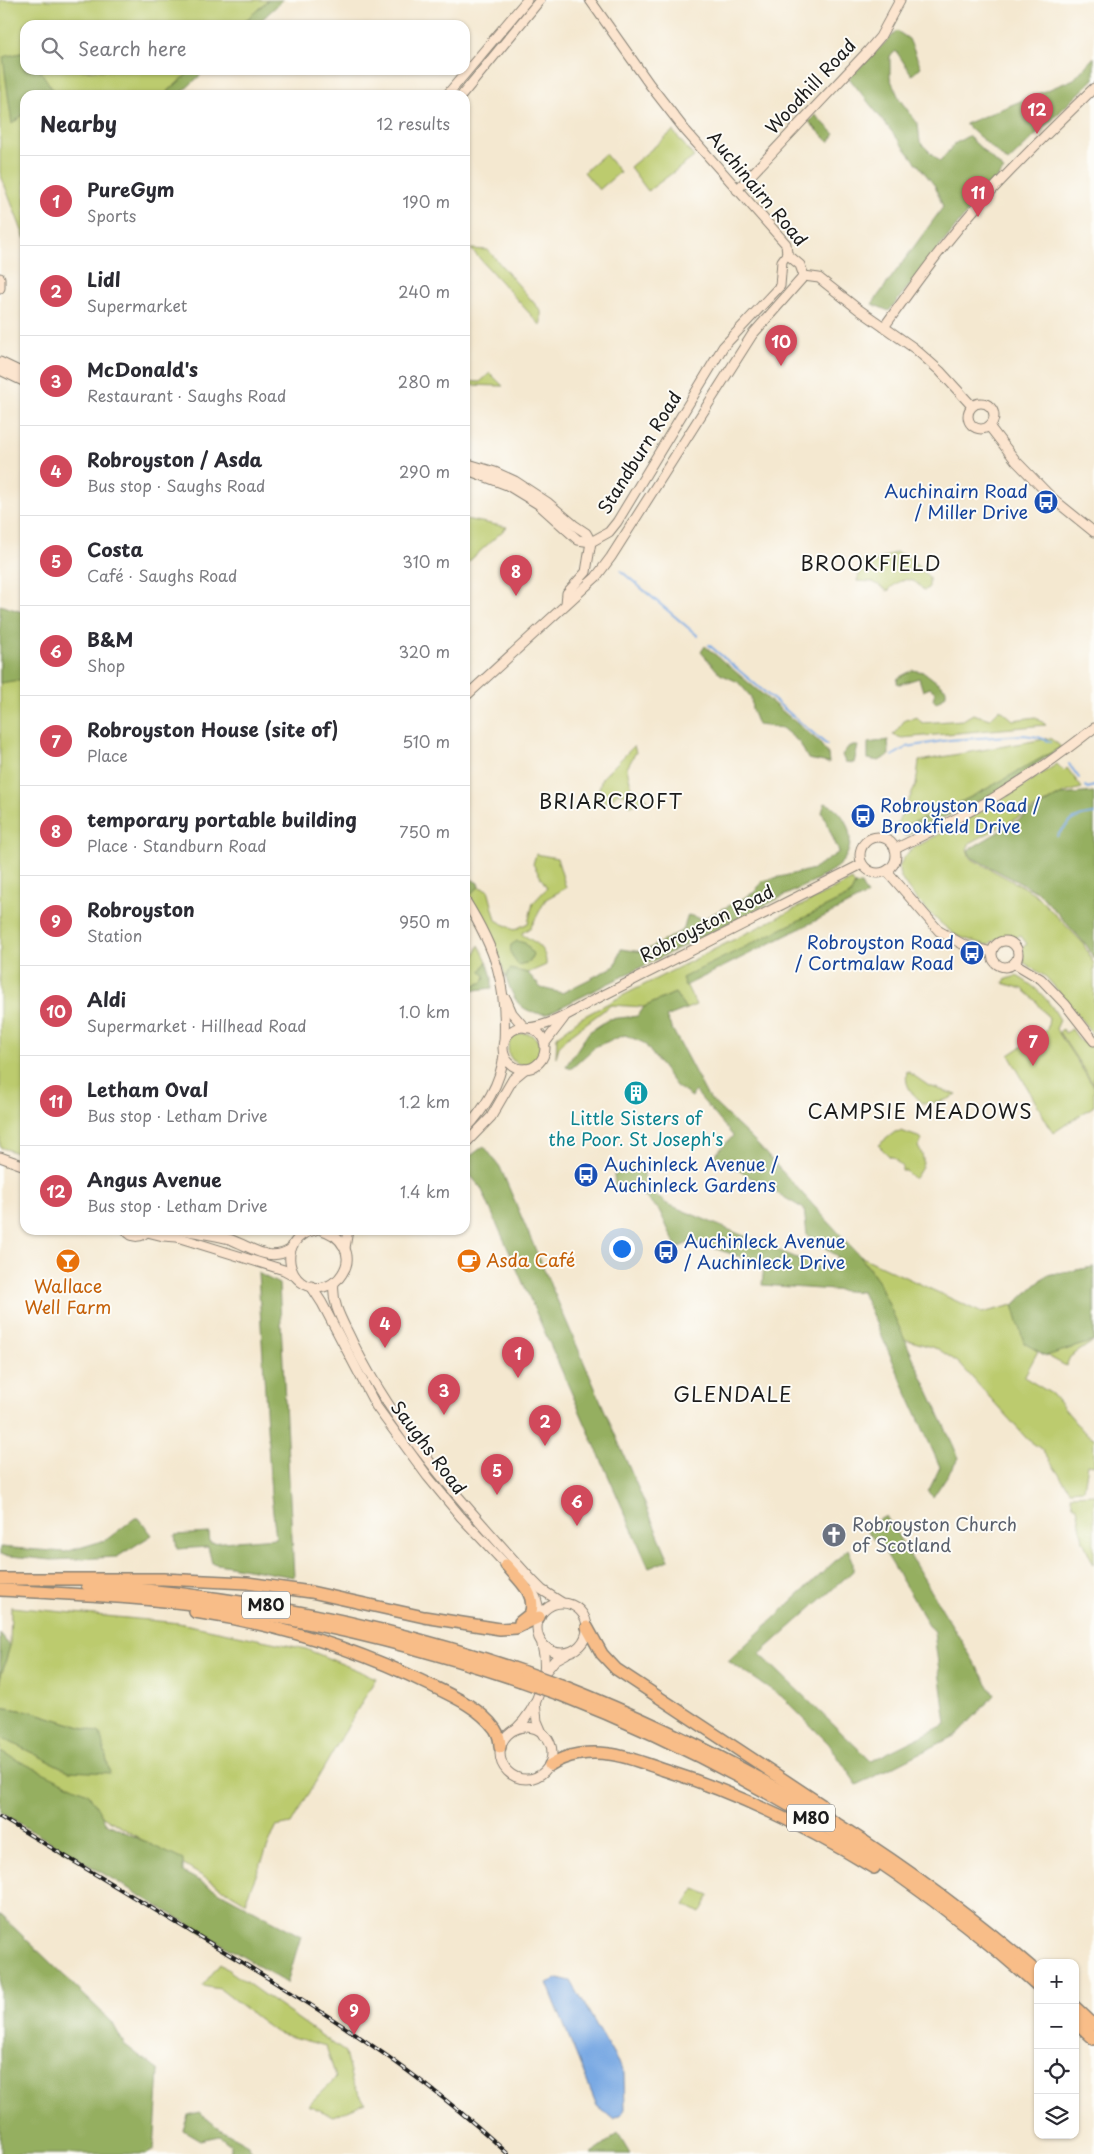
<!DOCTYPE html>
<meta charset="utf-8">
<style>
:root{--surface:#fff;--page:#f2f2f3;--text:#2b2b33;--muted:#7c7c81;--line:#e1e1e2;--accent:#d1495b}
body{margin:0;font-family:"Playpen Sans",sans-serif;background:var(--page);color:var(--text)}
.controls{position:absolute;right:15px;bottom:15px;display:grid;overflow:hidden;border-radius:10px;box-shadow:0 1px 4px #0004}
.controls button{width:45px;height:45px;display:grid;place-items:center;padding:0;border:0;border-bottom:1px solid var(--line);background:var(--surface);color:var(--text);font:25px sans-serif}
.you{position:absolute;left:621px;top:1248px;width:18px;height:18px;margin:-12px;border:4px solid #fff;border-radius:50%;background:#1a73e8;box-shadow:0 0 0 8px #1a73e833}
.badge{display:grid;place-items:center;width:32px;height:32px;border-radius:50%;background:var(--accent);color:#fff;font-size:16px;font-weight:700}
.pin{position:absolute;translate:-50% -41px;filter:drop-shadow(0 1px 2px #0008)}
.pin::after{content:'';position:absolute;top:26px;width:18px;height:15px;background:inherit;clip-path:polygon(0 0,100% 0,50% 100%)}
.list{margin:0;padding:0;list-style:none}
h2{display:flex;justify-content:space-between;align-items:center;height:65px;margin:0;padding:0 20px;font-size:21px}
h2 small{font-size:16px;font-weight:400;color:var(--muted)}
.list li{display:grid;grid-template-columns:32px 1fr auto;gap:15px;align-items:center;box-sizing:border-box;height:90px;padding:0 20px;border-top:1px solid var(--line)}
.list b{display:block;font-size:19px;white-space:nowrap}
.list p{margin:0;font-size:16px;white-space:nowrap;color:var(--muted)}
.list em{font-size:16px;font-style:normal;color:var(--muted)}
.icon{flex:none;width:28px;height:28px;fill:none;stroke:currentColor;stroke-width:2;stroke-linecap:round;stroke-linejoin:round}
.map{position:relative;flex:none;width:1094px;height:2154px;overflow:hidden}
.search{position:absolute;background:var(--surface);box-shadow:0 1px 4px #0004;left:20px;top:20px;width:450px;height:55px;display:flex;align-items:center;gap:12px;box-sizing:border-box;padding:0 18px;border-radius:15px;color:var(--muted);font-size:19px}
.panel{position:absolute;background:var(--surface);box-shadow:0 1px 4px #0004;left:20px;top:90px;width:450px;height:1145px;border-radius:15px}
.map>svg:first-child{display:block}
.green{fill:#bccb6e;stroke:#6c7445}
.forest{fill:#95af61;stroke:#58663e}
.water{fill:#79a9e3;stroke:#4a6280}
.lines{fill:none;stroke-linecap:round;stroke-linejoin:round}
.stream{stroke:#79a9e3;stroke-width:2}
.secondary-casing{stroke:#888276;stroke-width:11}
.highway-casing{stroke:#888276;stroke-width:14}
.secondary{stroke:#fce5cf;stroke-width:9}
.highway{stroke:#f8bd88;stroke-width:11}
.rail-casing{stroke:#1c1c1c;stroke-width:4}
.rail{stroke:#fdfcf7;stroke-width:2;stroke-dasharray:5.5;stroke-linecap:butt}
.highway-bridge-casing{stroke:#888276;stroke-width:14;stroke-linecap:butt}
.highway-bridge{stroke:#f8bd88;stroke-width:11}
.labels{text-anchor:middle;stroke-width:4;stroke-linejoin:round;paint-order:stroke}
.shield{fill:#fdfcf7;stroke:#605f5e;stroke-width:1}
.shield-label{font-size:16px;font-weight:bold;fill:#1c1c1c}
.street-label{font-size:18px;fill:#1c1c1c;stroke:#fdfcf7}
.transit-label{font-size:18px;fill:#164399;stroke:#fdfcf7;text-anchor:start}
.culture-label{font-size:18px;fill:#0d838f;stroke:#fdfcf7}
.food-label{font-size:18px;fill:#c56008;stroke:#fdfcf7;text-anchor:start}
.worship-label{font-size:18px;fill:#5b616d;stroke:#fdfcf7;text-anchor:start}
.quarter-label{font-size:20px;letter-spacing:1px;fill:#1c1c1c;stroke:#fdfcf7}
</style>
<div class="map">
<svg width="1094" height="2154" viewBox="0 0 1094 2154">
<rect width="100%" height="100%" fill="#fdfcf7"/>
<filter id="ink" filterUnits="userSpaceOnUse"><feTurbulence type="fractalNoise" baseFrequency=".02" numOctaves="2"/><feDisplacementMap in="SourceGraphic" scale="10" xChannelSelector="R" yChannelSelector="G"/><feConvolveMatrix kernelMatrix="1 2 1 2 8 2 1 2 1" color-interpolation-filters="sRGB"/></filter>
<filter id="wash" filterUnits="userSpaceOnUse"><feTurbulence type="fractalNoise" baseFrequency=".0096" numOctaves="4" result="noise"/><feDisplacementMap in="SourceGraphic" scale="20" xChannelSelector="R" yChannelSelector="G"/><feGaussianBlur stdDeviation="1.12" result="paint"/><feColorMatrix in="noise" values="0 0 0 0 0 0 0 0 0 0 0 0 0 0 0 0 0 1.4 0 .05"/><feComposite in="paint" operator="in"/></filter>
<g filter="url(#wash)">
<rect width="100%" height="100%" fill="#f4e8d0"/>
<g class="green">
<path d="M0 0H268L241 25H25V70H192L164 95H25V239L0 173Z"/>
<path d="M673 131 694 157 648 191 630 167Z"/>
<path d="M605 154 620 172 599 190 584 172Z"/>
<path d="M471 249 488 250 541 311V326Z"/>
<path d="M490 373 503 386 465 385V381L480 382Z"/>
<path d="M465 519 507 527 465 565Z"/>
<path d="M896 552 908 557 929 577V587L924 591C912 575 901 577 888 591L873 582 857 581 863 562 877 561Z"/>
<path d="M25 644V1156L0 1147V654Z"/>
<path d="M1000 709 1013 720 1036 717 1046 725 902 738 893 735 905 720 917 717 922 723 963 720 973 714 990 719Z"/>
<path d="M1051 738 1061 747C1007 777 954 811 895 828L916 785 919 761Z"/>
<path d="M634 746 636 752 627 768 632 790 648 799 631 806 626 795 618 793 607 803 597 796 602 778Z"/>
<path d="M1057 764 1064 771 1067 768 1082 788 1064 793 970 843 967 849 970 858 1034 893 1083 943 1094 964V1036L1066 1000 1046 977 1023 962V947L1027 944 1021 936C1005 941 1003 933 988 945 978 942 967 940 958 936 944 929 898 885 899 870 899 862 906 856 910 850L993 805Z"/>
<path d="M536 854 557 858 566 888 546 899 531 927 521 934C534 941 547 949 546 965L528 973 510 970 506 978 493 938 465 893V888L470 895 479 887 488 890 496 920 514 930 528 923 533 903 547 888 533 864Z"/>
<path d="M852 880 855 885 850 895 683 978 696 1005 686 1009 675 993 644 1007 611 1005 565 1039 559 1047 556 1057 557 1036 581 1018 616 999Z"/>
<path d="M479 945 487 961 481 971 485 976 483 982 465 989V963H472Z"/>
<path d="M1017 976C1037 987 1049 1000 1060 1020L1056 1029 1094 1087V1106L1053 1133 1009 1055 1047 1030 1049 1019 1036 1001 1023 989 1003 983 1006 979Z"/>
<path d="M1062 1029 1065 1033 1072 1029 1080 1041 1089 1044 1094 1051V1085L1059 1032Z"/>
<circle cx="524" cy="1049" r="16"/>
<path d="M907 1071 929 1086 957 1095C946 1101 935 1103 923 1103 912 1094 904 1086 907 1071Z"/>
<path d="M901 1131 921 1138 922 1140 918 1147C927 1160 923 1168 914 1179L906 1171H902V1167L893 1157H890L878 1145 895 1132Z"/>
<path d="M860 1256 982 1313 1013 1305 1047 1275 1094 1267V1341L1070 1357 1066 1366 1038 1351 1024 1377 1052 1394 1085 1433 1094 1438V1465L1088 1464 1084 1489 1070 1490 1041 1449 1027 1439 959 1363 938 1349 904 1339 878 1281Z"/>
<path d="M1094 1494V1565L1083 1541 1077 1507 1073 1504 1070 1495Z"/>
<path d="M11 1607 179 1623 306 1649 376 1678 291 1824 276 1827 245 1902 0 1754V1737L69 1771 100 1733 33 1712 0 1707V1679L10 1646Z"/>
<path d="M695 1889 710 1895 700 1913 685 1905Z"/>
<path d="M220 1964 345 2052 352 2081 365 2103 333 2116 308 2105 336 2078 326 2046 277 2033 220 1989 202 1986Z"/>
</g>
<g class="forest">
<path d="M268 0H283L256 25H241Z"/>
<path d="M897 31 909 39 921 67 912 75 896 51 890 56V78L900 100 918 124 920 142 940 162 954 144 968 136 1004 170 962 219 889 311 872 304 943 207 935 186 849 78Z"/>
<path d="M25 52V70H40L56 95H25V113L12 124 3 57Z"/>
<path d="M1094 57V79L1008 162 965 124 1074 79Z"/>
<path d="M192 70H206L179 95H164Z"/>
<path d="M815 115 835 134 829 142 809 122Z"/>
<path d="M0 605 25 613V679L0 683Z"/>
<path d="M705 646 818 741 828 754 829 763 808 759 800 743 782 728 758 725 752 710 751 697 738 682 720 674 701 652Z"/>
<path d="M913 670 924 672 946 689V695L936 703 933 699 935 692 930 688 923 691 919 678 900 684 897 683 898 678Z"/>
<path d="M888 740 889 755 879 761 868 759V743Z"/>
<path d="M849 746H858L854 763 845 762 842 755Z"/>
<path d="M1061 747 997 792 905 836 895 828C954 811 1007 777 1061 747Z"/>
<path d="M1094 792V959L1087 946 1039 893 971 857 968 850 1060 795Z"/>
<path d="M825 803C847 810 859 843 842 862 837 868 827 873 820 878L547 1014C520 1013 515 1002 506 978L510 969 528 973 541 988 562 993 615 966 621 949 643 952 683 930 688 915 703 919 755 892 762 881 814 869 839 852 822 812Z"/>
<path d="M465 875 478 883 479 887 470 895 465 888Z"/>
<path d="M861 884 867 895 685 986 682 978 850 895 855 885Z"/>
<path d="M517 941 525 943 533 954 530 962 518 965C513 958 509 953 511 945Z"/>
<path d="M487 961 492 977V988L475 990 465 995V989L483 982 485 976 481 971Z"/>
<path d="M675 993 686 1009 666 1017 708 1097 756 1143 860 1256 878 1281 959 1458 933 1497 928 1492 940 1467 862 1292 762 1285 764 1265 693 1241 677 1248 659 1210 644 1196 615 1186 614 1174 629 1166 644 1170V1185L665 1203 828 1271 838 1257 807 1235 804 1209 714 1156 733 1136 695 1091 692 1097 676 1086 644 1043 625 1035 596 1046 572 1068 566 1066 589 1032 609 1019 638 1016 644 1007Z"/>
<path d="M484 1146 500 1167 669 1560 649 1568 481 1188 465 1169V1160Z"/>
<path d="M1094 1267V1341L1046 1356 1024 1343 1013 1305 1047 1275Z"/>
<path d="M258 1273 279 1284 294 1577 212 1563 208 1547 177 1549 175 1535 209 1533 210 1543 276 1538 271 1495Z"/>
<path d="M886 1516 994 1695 958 1734 857 1785 829 1744 781 1696 728 1661 848 1549 853 1561V1571L760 1654 871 1761 946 1724 934 1633 885 1552 864 1528Z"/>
<path d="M135 1518H139L152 1535 117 1557 52 1560 0 1555V1547L65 1552 106 1540Z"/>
<path d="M0 1634 10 1646 0 1679Z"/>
<path d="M0 1707 33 1712 100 1733 110 1773 69 1771 0 1737Z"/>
<path d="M0 1752 89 1794 106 1823 183 1860V1872L301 1936 287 1983 0 1812Z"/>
<path d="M0 1914 112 2022 124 2044 159 2071 154 2150 147 2154H0Z"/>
<path d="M199 2112 221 2130 248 2145 253 2154H228L231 2150V2145L219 2136 200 2140 183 2130 188 2115Z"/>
<path d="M618 2134 630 2154H591Z"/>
</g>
<path class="water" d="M558 1978 571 1981 575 1988 624 2073 625 2109 621 2115 613 2119 597 2106 547 1983Z"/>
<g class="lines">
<g class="stream">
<path d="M621 571 698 636"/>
<path d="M709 645 827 745"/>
<path d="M892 756 907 747 949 740 1024 735 1038 737 1051 742"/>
<path d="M1069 764 1079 778"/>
<path d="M1085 786 1088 788 1094 786"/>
<path d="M1057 836C1070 821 1074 816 1094 814"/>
</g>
</g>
</g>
<g filter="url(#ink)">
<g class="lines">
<defs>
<g id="secondary">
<path d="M590 0 650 85 685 130 786 244 787 254 800 265 804 276"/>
<path d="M447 95 527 0"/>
<path d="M462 95 540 0"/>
<path d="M737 190 868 51 880 37 900 0"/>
<path d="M804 276 819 278 858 309 914 348 940 371 972 406"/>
<path d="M0 278V288"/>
<path d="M884 327C915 284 946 240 982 201 1018 161 1056 125 1094 88"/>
<path d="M0 362 25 374"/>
<path d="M0 370 25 382"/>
<circle cx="981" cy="416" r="13"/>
<path d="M989 426 1016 461 1052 498 1094 532"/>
<path d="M465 463 495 472 515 481 547 502 574 525 586 533 591 542"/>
<path d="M465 469 507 485 538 504 578 540 591 542"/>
<path d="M566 604 567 593 586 572 591 542 609 532 617 522 723 347 780 286 782 261 787 254"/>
<path d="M465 697 596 577 611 557 752 335 804 276"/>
<circle cx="878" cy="855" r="18"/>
<path d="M895 849C931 831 969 814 1003 792 1035 773 1065 751 1094 728"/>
<path d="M887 871 939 931 964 945 992 952"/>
<path d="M465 900C496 950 507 983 504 1043"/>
<circle cx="1005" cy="954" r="13"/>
<path d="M1014 963 1041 979 1065 1004 1094 1041"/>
<path d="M506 999 512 1013 524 1027"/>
<circle cx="524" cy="1048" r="21"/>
<path d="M527 1028C551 1026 572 1012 592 1001L862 864"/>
<path d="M545 1043 564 1018"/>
<path d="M465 1130C485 1108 500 1085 504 1055"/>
<path d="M465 1144 491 1117 513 1079 525 1069"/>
<path d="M0 1157 25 1166"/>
<path d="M126 1230C132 1239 142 1238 148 1230"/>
<path d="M183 1230C198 1233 214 1235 229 1239 251 1246 268 1264 291 1249"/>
<path d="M315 1230C275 1237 286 1294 324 1287 331 1285 338 1281 342 1274 355 1255 341 1235 321 1230"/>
<path d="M147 1232 163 1236 177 1237 284 1270 295 1276"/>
<path d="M345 1248 348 1230"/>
<path d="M334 1282C331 1305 344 1323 353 1343 398 1433 465 1506 532 1580L542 1590 561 1602"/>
<path d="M311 1286 322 1303 376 1406 428 1477 461 1517 510 1569"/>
<path d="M532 1591 536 1598 540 1613"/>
<circle cx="562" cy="1628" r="25"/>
<path d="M545 1672 555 1660 566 1654"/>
<path d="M535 1702 537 1721 543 1735"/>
<circle cx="526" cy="1753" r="26"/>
<path d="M516 1729C538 1708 550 1674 542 1645"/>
</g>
<g id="highway">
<path d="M506 1565C518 1579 538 1595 530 1614L520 1622"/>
<path d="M0 1579H163L247 1583 311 1592 424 1617 500 1629 516 1628 539 1617"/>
<path d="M87 1585C237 1595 382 1623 525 1672"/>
<path d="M0 1590C72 1594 144 1597 215 1607 320 1622 421 1647 521 1681"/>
<path d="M195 1612C276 1624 357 1649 430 1685 453 1696 480 1708 495 1729 499 1735 500 1741 500 1747"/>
<path d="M587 1627 602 1654 616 1669 822 1805"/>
<path d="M561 1685C740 1756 892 1847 1038 1973"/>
<path d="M558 1694C734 1763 897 1860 1038 1986"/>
<path d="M550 1765C567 1754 589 1751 609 1754 627 1756 646 1764 664 1770 738 1793 807 1827 874 1868"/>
<path d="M1075 2007 1094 2025"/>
<path d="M1075 2021 1094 2039"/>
</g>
</defs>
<use href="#secondary" class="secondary-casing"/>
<use href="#highway" class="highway-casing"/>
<use href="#secondary" class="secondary"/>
<use href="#highway" class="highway"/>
<defs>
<path id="rail" d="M0 1817C72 1860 143 1903 215 1946 318 2008 420 2071 508 2154"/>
</defs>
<use href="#rail" class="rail-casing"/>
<use href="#rail" class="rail"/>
<defs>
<g id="highway-bridge">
<path d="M525 1672 561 1685"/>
<path d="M521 1681 558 1694"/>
</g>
</defs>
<use href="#highway-bridge" class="highway-bridge-casing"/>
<use href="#highway-bridge" class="highway-bridge"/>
</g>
</g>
<defs>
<symbol id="bus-disc" viewBox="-11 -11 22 22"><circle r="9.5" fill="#1a4fb4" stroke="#fdfcf7"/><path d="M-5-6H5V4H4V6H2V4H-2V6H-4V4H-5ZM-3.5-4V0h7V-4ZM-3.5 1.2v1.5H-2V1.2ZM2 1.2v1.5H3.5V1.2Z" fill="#fff"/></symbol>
<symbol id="building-disc" viewBox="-11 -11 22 22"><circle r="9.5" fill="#0f9aa8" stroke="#fdfcf7"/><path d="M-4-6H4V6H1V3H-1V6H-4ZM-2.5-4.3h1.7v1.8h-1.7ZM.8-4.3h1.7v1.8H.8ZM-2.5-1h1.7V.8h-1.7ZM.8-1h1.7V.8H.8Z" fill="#fff"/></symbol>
<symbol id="bar-disc" viewBox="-11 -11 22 22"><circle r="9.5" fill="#e8710a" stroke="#fdfcf7"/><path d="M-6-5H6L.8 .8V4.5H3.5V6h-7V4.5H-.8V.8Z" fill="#fff"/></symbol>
<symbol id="cafe-disc" viewBox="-11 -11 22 22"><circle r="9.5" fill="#e8710a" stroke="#fdfcf7"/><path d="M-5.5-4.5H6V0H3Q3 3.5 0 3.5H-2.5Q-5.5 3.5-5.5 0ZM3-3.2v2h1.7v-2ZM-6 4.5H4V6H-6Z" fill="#fff"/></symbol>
<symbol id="church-disc" viewBox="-11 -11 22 22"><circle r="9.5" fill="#6b7280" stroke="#fdfcf7"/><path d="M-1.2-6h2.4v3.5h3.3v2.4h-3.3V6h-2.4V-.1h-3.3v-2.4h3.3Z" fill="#fff"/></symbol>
</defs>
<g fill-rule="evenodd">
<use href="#bus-disc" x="1032" y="488" width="28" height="28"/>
<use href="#bus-disc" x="849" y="802" width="28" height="28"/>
<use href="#bus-disc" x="958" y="939" width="28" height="28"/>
<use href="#building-disc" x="622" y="1079" width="28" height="28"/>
<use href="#bus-disc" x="572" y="1161" width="28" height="28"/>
<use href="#bus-disc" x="652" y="1238" width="28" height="28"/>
<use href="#bar-disc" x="54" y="1247" width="28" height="28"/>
<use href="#cafe-disc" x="455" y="1247" width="28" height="28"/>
<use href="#church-disc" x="820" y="1521" width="28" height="28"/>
</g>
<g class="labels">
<g class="shield">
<rect x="242" y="1591.5" width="48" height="27" rx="4"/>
<rect x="787" y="1804.5" width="48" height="27" rx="4"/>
</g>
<g class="shield-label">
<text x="266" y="1611">M80</text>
<text x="811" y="1824">M80</text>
</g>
<g class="street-label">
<text transform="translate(811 87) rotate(-47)" y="6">Woodhill Road</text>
<text transform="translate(757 189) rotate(50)" y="6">Auchinairn Road</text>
<text transform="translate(640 453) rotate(-58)" y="6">Standburn Road</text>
<text transform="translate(707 924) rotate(-27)" y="6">Robroyston Road</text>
<text transform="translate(428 1448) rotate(53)" y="6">Saughs Road</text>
</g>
<g class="transit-label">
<text x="1028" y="498" text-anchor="end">Auchinairn Road<tspan x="1028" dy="21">/ Miller Drive</tspan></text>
<text x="880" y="812">Robroyston Road /<tspan x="880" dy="21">Brookfield Drive</tspan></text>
<text x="954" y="949" text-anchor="end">Robroyston Road<tspan x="954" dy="21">/ Cortmalaw Road</tspan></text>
<text x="604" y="1171">Auchinleck Avenue /<tspan x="604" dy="21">Auchinleck Gardens</tspan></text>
<text x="684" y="1248">Auchinleck Avenue<tspan x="684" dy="21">/ Auchinleck Drive</tspan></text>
</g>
<g class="culture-label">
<text x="636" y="1125">Little Sisters of<tspan x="636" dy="21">the Poor. St Joseph's</tspan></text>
</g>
<g class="food-label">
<text x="486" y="1267">Asda Café</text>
<text x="68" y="1293" text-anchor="middle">Wallace<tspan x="68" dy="21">Well Farm</tspan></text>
</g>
<g class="worship-label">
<text x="852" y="1531">Robroyston Church<tspan x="852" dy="21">of Scotland</tspan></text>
</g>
<g class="quarter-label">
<text x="871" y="571">BROOKFIELD</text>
<text x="611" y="809">BRIARCROFT</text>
<text x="920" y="1119">CAMPSIE MEADOWS</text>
<text x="733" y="1402">GLENDALE</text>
</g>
</g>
</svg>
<div class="controls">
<button>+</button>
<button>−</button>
<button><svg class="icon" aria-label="locate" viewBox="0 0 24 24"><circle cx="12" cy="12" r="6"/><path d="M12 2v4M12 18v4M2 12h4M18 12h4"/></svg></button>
<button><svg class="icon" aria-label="layers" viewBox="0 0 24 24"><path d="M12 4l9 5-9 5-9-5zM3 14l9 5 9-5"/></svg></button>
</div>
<div class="you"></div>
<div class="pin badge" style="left:518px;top:1378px">1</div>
<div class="pin badge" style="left:545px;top:1446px">2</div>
<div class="pin badge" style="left:444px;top:1415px">3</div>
<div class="pin badge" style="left:385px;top:1348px">4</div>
<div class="pin badge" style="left:497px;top:1495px">5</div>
<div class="pin badge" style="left:577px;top:1526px">6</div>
<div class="pin badge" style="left:1033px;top:1066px">7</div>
<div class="pin badge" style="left:516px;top:596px">8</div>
<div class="pin badge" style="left:354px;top:2035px">9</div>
<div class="pin badge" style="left:781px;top:366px">10</div>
<div class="pin badge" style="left:978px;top:217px">11</div>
<div class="pin badge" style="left:1037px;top:134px">12</div>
<div class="search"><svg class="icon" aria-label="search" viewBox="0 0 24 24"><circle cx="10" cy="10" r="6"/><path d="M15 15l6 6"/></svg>Search here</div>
<section class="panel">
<h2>Nearby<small>12 results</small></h2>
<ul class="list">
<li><span class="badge">1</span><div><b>PureGym</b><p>Sports</p></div><em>190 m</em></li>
<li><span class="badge">2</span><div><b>Lidl</b><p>Supermarket</p></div><em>240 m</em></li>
<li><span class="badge">3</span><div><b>McDonald's</b><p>Restaurant · Saughs Road</p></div><em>280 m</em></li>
<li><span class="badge">4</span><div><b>Robroyston / Asda</b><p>Bus stop · Saughs Road</p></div><em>290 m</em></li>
<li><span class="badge">5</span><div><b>Costa</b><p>Café · Saughs Road</p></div><em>310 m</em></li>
<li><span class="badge">6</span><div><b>B&amp;M</b><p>Shop</p></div><em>320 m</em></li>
<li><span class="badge">7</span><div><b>Robroyston House (site of)</b><p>Place</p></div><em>510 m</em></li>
<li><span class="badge">8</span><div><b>temporary portable building</b><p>Place · Standburn Road</p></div><em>750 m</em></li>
<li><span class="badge">9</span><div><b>Robroyston</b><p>Station</p></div><em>950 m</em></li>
<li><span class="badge">10</span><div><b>Aldi</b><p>Supermarket · Hillhead Road</p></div><em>1.0 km</em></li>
<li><span class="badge">11</span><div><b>Letham Oval</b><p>Bus stop · Letham Drive</p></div><em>1.2 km</em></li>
<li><span class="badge">12</span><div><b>Angus Avenue</b><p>Bus stop · Letham Drive</p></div><em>1.4 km</em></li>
</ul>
</section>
</div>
